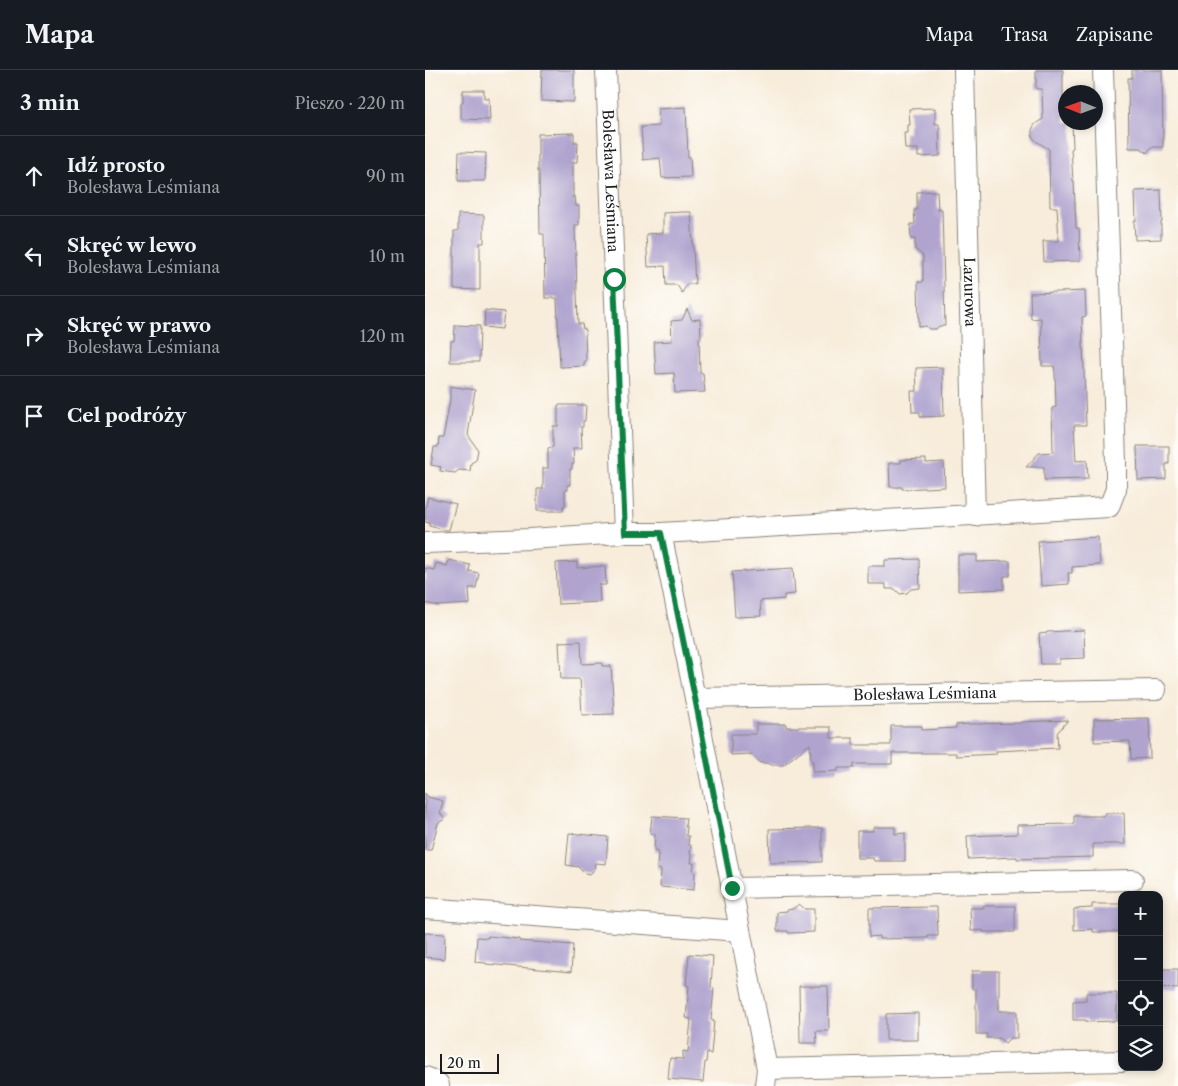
<!DOCTYPE html>
<html lang="pl">
<meta charset="utf-8">
<style>
:root{--surface:#171b24;--page:#20242c;--text:#f1f3f6;--muted:#9ea1a6;--line:#363941}
body{margin:0;font-family:"Libre Caslon Text",serif;background:var(--page);color:var(--text)}
.controls{position:absolute;right:15px;bottom:15px;display:grid;overflow:hidden;border-radius:10px;box-shadow:0 2px 8px #0003}
.controls button{width:45px;height:45px;display:grid;place-items:center;padding:0;border:0;border-bottom:1px solid var(--line);background:var(--surface);color:var(--text);font:25px sans-serif}
.compass{position:absolute;left:633px;top:15px;width:45px;height:45px;border-radius:50%;background:var(--surface);box-shadow:0 2px 8px #0003;rotate:271deg}
.scale{position:absolute;left:15px;bottom:12px;width:59px;box-sizing:border-box;padding-left:5px;border:2px solid #1c1c1c;border-top:0;font-size:14px;line-height:18px;white-space:nowrap;color:#1c1c1c;-webkit-text-stroke:4px #fdfcf7;paint-order:stroke}
.stop{position:absolute;width:15px;height:15px;margin:-11px;border:4px solid #0b8043;border-radius:50%;background:#fff}
.stop.end{background:#0b8043;border-color:#fff;box-shadow:0 1px 5px #0008}
.list{margin:0;padding:0;list-style:none}
h2{display:flex;justify-content:space-between;align-items:center;height:65px;margin:0;padding:0 20px;font-size:21px}
h2 small{font-size:16px;font-weight:400;color:var(--muted)}
.list li{display:grid;grid-template-columns:32px 1fr auto;gap:15px;align-items:center;box-sizing:border-box;height:80px;padding:0 20px;border-top:1px solid var(--line)}
.list b{display:block;font-size:19px;white-space:nowrap}
.list p{margin:0;font-size:16px;white-space:nowrap;color:var(--muted)}
.list em{font-size:16px;font-style:normal;color:var(--muted)}
.icon{flex:none;width:28px;height:28px;fill:none;stroke:currentColor;stroke-width:2;stroke-linecap:round;stroke-linejoin:round}
.map{position:relative;flex:none;width:753px;height:1016px;overflow:hidden}
header{display:flex;align-items:center;gap:30px;box-sizing:border-box;height:70px;padding:0 25px;background:var(--surface);border-bottom:1px solid var(--line)}
header strong{font-size:24px}
nav{display:flex;gap:28px;margin-inline-start:auto;font-size:18px}
main{display:flex}
aside{flex:1;background:var(--surface)}
.map>svg:first-child{display:block}
.building{fill:#b0a4cf}
.lines{fill:none;stroke-linecap:round;stroke-linejoin:round}
.minor-casing{stroke:#8a847b;stroke-width:22}
.secondary-casing{stroke:#8a847b;stroke-width:30}
.minor{stroke:#fff;stroke-width:20}
.secondary{stroke:#fff;stroke-width:28}
.route{stroke:#0b8043;stroke-width:6}
.labels{text-anchor:middle;stroke-width:5;stroke-linejoin:round;paint-order:stroke}
.street-label{font-size:15px;fill:#1c1c1c;stroke:#fdfcf7}
</style>
<header>
<strong>Mapa</strong>
<nav><a>Mapa</a><a>Trasa</a><a>Zapisane</a></nav>
</header>
<main>
<aside>
<h2>3 min<small>Pieszo · 220 m</small></h2>
<ul class="list">
<li><svg class="icon" aria-label="ahead" viewBox="0 0 24 24"><path d="M12 20V5M6 11l6-6 6 6"/></svg><div><b>Idź prosto</b><p>Bolesława Leśmiana</p></div><em>90 m</em></li>
<li><svg class="icon" aria-label="left" viewBox="0 0 24 24"><path d="M17 20v-9H6M10 6l-5 5 5 5"/></svg><div><b>Skręć w lewo</b><p>Bolesława Leśmiana</p></div><em>10 m</em></li>
<li><svg class="icon" aria-label="right" viewBox="0 0 24 24"><path d="M7 20v-9h11M14 6l5 5-5 5"/></svg><div><b>Skręć w prawo</b><p>Bolesława Leśmiana</p></div><em>120 m</em></li>
<li><svg class="icon" aria-label="arrive" viewBox="0 0 24 24"><path d="M6 21V4h12l-3 4 3 4H6"/></svg><div><b>Cel podróży</b></div></li>
</ul>
</aside>
<div class="map">
<svg width="753" height="1016" viewBox="0 0 753 1016">
<rect width="100%" height="100%" fill="#fdfcf7"/>
<filter id="ink" filterUnits="userSpaceOnUse"><feTurbulence type="fractalNoise" baseFrequency=".02" numOctaves="2"/><feDisplacementMap in="SourceGraphic" scale="10" xChannelSelector="R" yChannelSelector="G"/><feConvolveMatrix kernelMatrix="1 2 1 2 8 2 1 2 1" color-interpolation-filters="sRGB"/></filter>
<filter id="wash" filterUnits="userSpaceOnUse"><feTurbulence type="fractalNoise" baseFrequency=".0096" numOctaves="4" result="noise"/><feDisplacementMap in="SourceGraphic" scale="20" xChannelSelector="R" yChannelSelector="G"/><feGaussianBlur stdDeviation="1.12" result="paint"/><feColorMatrix in="noise" values="0 0 0 0 0 0 0 0 0 0 0 0 0 0 0 0 0 1.4 0 .05"/><feComposite in="paint" operator="in"/></filter>
<g filter="url(#wash)">
<rect width="100%" height="100%" fill="#f8ecda"/>
<g id="blocks">
<g class="building">
<path d="M117 0H149V32L116 31Z"/>
<path d="M611 0H638V44H640V52H647L648 78 646 79 648 111H649L651 158H654L655 191 619 192 618 171H634L632 137H625L624 79 611 71 607 66V60L610 54 618 49 617 19H611Z"/>
<path d="M707 0H737L738 77H726L722 83 716 78H704L703 8H707Z"/>
<path d="M38 20H59V28H64L65 50 36 49V32H38Z"/>
<path d="M261 37 263 87H265L266 107 237 108 235 88 218 90 216 57 234 56 233 39Z"/>
<path d="M510 38V54H514L515 86 493 87V79H480L479 63H483V55H485L484 39Z"/>
<path d="M149 63V72H153L152 92H148V128L150 127 151 136H154V155H150L153 254H157L158 259H160L161 291 159 292V296L135 297 132 228H120L119 164H115L114 101H113V64Z"/>
<path d="M34 82 61 83 60 111H33Z"/>
<path d="M736 120 737 152H736V169L710 170 709 151H711L710 121Z"/>
<path d="M512 121 513 139H517L520 256H514L511 259H504L501 256 494 257 493 212H498V186L490 179V169H486L485 154H490L489 140H492V122Z"/>
<path d="M259 142H266L270 214H262L257 223 252 215H241L240 196 223 197 221 164 238 163V143Z"/>
<path d="M33 144 59 145V173H55V220L29 219V161H33Z"/>
<path d="M660 221 661 246 657 247 661 355H649L651 391 662 390 663 409 619 410V397H601L614 383 628 382 627 338 631 337 630 303 629 296H617L616 248 606 249 605 223Z"/>
<path d="M262 239 267 250 275 249 276 268H274L275 303H278L280 322 250 323 249 303 231 304 229 272 247 271 246 251 257 250Z"/>
<path d="M60 240 79 242 77 259 59 257Z"/>
<path d="M30 255 55 256 54 292H25L26 271H29Z"/>
<path d="M518 297 519 346 495 347V342H487L486 321H492L491 298Z"/>
<path d="M25 316 50 320 43 365 53 380 51 390 46 393 45 401 34 400 30 403 15 401 16 397 6 395 9 377H13L14 368H18L25 330Z"/>
<path d="M133 335H161L160 351H158V357H156L157 378H148L149 394H147V399H145V415H142V420H140V436H138V441H112V419H118V398H123V378L128 377V356H133Z"/>
<path d="M712 376H744V394H741V409L713 410Z"/>
<path d="M501 389V393L519 392 520 417 477 419V417H465L464 393H476V390Z"/>
<path d="M3 427 31 434 24 460H20L4 456 5 453 0 452V439Z"/>
<path d="M673 467 675 495 647 497V503H643L644 514 616 516 613 471Z"/>
<path d="M533 485H552V492L585 491V506H579V519L533 521Z"/>
<path d="M494 489 495 518 486 519 482 523 475 524 470 519H461V514H443V496H460V490Z"/>
<path d="M24 490 45 495 44 501 54 503 51 518H44L45 534 13 536 0 533V498L9 500 11 493 22 496Z"/>
<path d="M152 492V498L180 496 181 515H174L175 532 133 534 131 493Z"/>
<path d="M368 498 370 524 359 525V529L335 531 336 546 310 547 307 502Z"/>
<path d="M659 560 660 588 634 589V594H616L614 564 622 563V562Z"/>
<path d="M156 571 157 594 177 593V596H186L189 644 157 645 155 609H136L134 572Z"/>
<path d="M724 648 725 688 706 689 705 671 669 672V649Z"/>
<path d="M643 650 632 663 633 678 571 681 572 684 531 686V683H467V694H429V698H413V701L388 702V691H386L385 674 358 695H347L343 693H336L326 684 306 685V664H331V654H361V657H406V668H428V675H466V656H497V660L531 658V655L544 654 596 653V652Z"/>
<path d="M0 723 3 727 18 731 15 743 20 749 13 753 6 780H0Z"/>
<path d="M680 743H699L700 774H668V787L592 789V787L543 789 542 766 592 764V755L649 754V746H680Z"/>
<path d="M227 746 261 748 260 757H262L261 766H264L263 775H266L265 784H267L266 793H269L268 801 270 802 269 820 235 817 236 800 232 799 233 782 229 781 230 764H225Z"/>
<path d="M448 757H470V764L480 763V791H449L448 788H432V761H448Z"/>
<path d="M385 758H397V792L345 793 344 759Z"/>
<path d="M144 763 183 767 181 794 171 793 170 799 165 804 159 803 154 798V797L141 795Z"/>
<path d="M374 834 380 839H389V862L363 863V861H352V842L362 841V840L368 839Z"/>
<path d="M667 834H697V862H668V859L649 860V839L667 838Z"/>
<path d="M558 836H590V862H558V860L546 861 545 838H558Z"/>
<path d="M512 837 513 866H503V868L454 869V866L444 867V838Z"/>
<path d="M0 863 20 864 19 889 0 887Z"/>
<path d="M63 866 94 869V871L148 875 146 902 61 894V893L50 892 52 867 63 868Z"/>
<path d="M264 884 288 886 286 917 289 918 286 950 289 951 286 984 282 983 281 992H280L278 1012 243 1009 245 988 258 989V981L263 982 266 949 261 948 264 916 261 915Z"/>
<path d="M734 899H753V919L734 918Z"/>
<path d="M547 901H574V941H592V968H585L580 973 574 968H561L562 964H551V919H547Z"/>
<path d="M374 916H403L404 961H391L392 973H375Z"/>
<path d="M661 923H692V951L661 952V950H648V931L661 930Z"/>
<path d="M493 943V970H461V944Z"/>
</g>
</g>
</g>
<g filter="url(#ink)">
<use href="#blocks" fill-opacity="0" stroke="#8a847b" stroke-width="1"/>
<g class="lines">
<defs>
<g id="minor">
<path id="s1" d="M181 0 199 463"/>
<path id="s2" d="M539 0 550 446"/>
<path d="M236 463 270 628 342 999 340 1016"/>
<path d="M0 473 104 469 199 463H236L684 437 691 419V392L678 0"/>
<path id="s3" d="M270 628 731 620"/>
<path d="M307 818 708 810"/>
<path d="M0 838 315 861"/>
<path d="M342 999 697 991"/>
</g>
<path id="secondary" d="M0 1011 10 1016"/>
</defs>
<use href="#minor" class="minor-casing"/>
<use href="#secondary" class="secondary-casing"/>
<use href="#minor" class="minor"/>
<use href="#secondary" class="secondary"/>
</g>
</g>
<g class="lines" filter="url(#ink)">
<path class="route" d="M189 209 200 463H236L270 628 307 818"/>
</g>
<g class="labels">
<g class="street-label">
<text dy="5" stroke="none"><textPath href="#s1" startOffset="111">Bolesława Leśmiana</textPath></text>
<text dy="5" stroke="none"><textPath href="#s2" startOffset="222">Lazurowa</textPath></text>
<text dy="5" stroke="none"><textPath href="#s3" startOffset="230">Bolesława Leśmiana</textPath></text>
</g>
</g>
</svg>
<div class="controls">
<button>+</button>
<button>−</button>
<button><svg class="icon" aria-label="locate" viewBox="0 0 24 24"><circle cx="12" cy="12" r="6"/><path d="M12 2v4M12 18v4M2 12h4M18 12h4"/></svg></button>
<button><svg class="icon" aria-label="layers" viewBox="0 0 24 24"><path d="M12 4l9 5-9 5-9-5zM3 14l9 5 9-5"/></svg></button>
</div>
<svg class="compass" viewBox="-18 -18 36 36"><path d="M0-13l5 13h-10z" fill="#e53935"/><path d="M0 13l5-13h-10z" fill="#9ea1a6"/></svg>
<div class="scale">20 m</div>
<div class="stop" style="left:189px;top:209px"></div>
<div class="stop end" style="left:307px;top:818px"></div>
</div>
</main>
